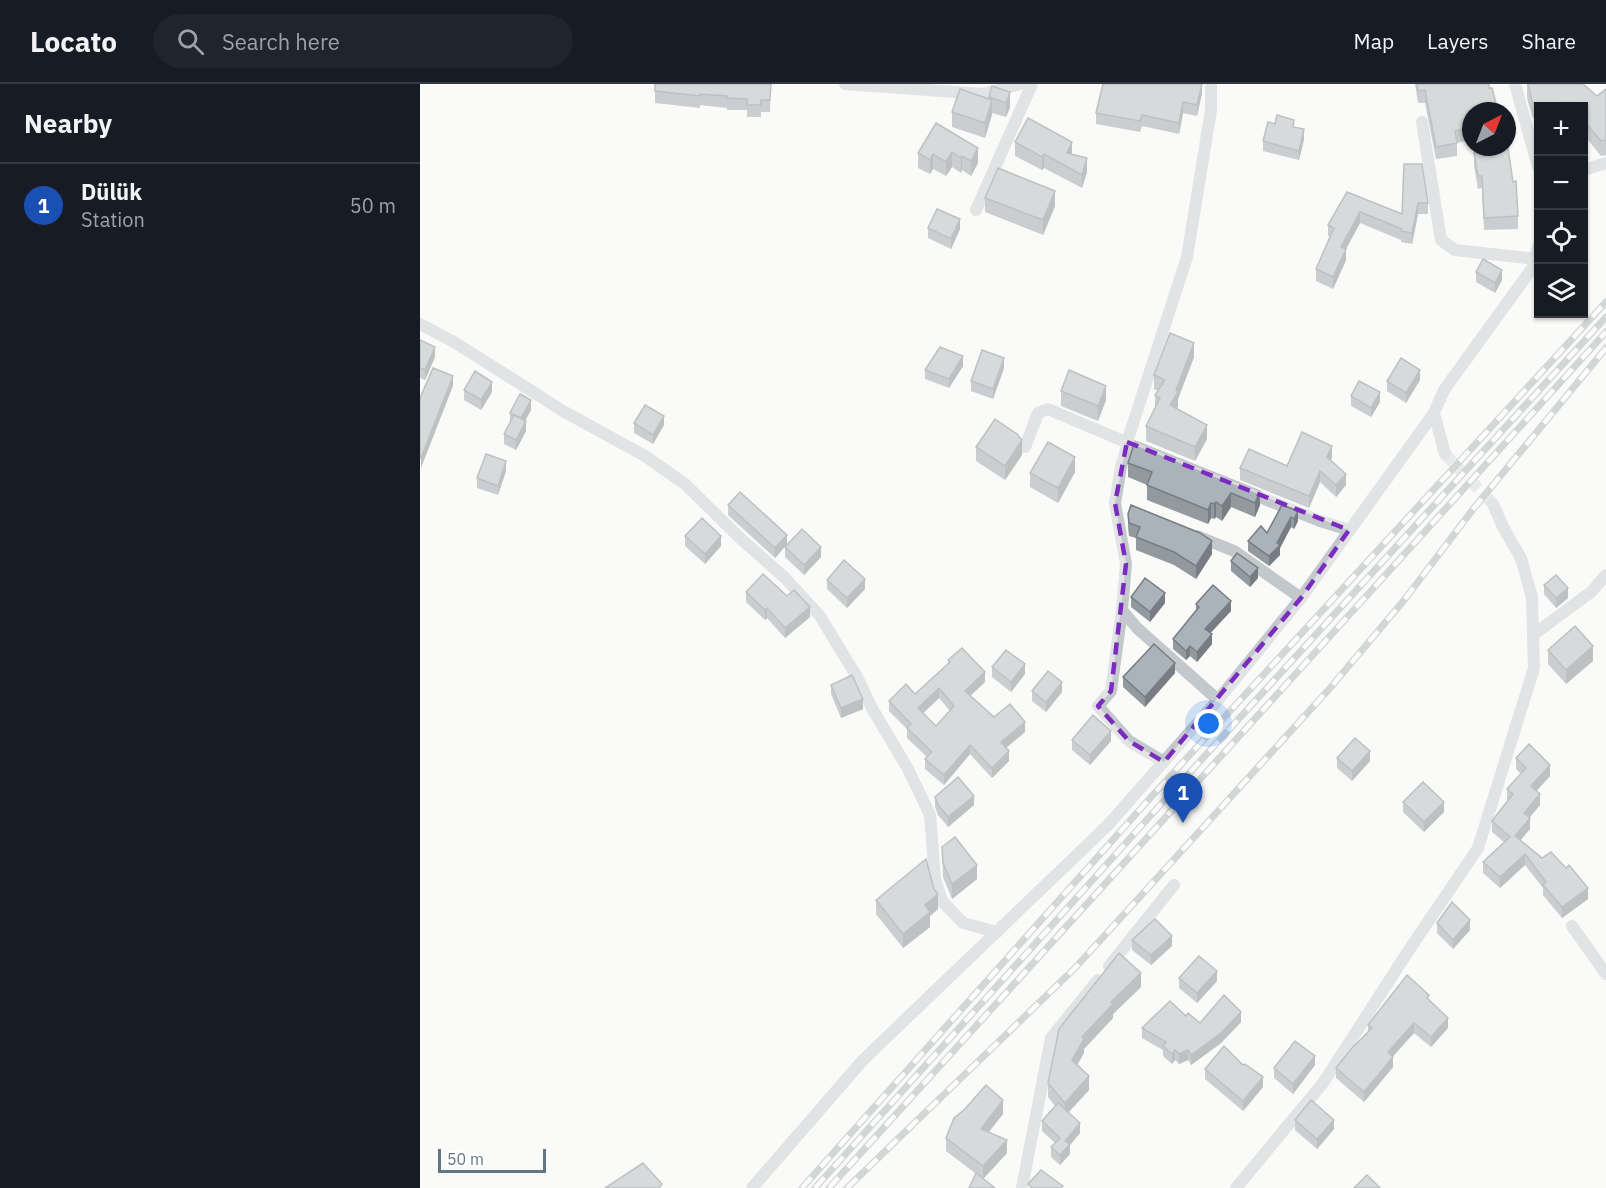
<!DOCTYPE html>
<meta charset="utf-8">
<style>
:root{--surface:#171b24;--page:#20242c;--text:#f1f3f6;--muted:#9ea1a6;--line:#363941;--accent:#ea580c}
body{margin:0;font-family:"IBM Plex Sans",sans-serif;background:var(--page);color:var(--text)}
.controls{position:absolute;right:18px;top:18px;display:grid;overflow:hidden;border-radius:0px;box-shadow:0 2px 4px #0004}
.controls button{width:54px;height:54px;display:grid;place-items:center;padding:0;border:0;border-bottom:2px solid var(--line);background:var(--surface);color:var(--text);font:30px sans-serif}
.compass{position:absolute;left:1042px;top:18px;width:54px;height:54px;border-radius:50%;background:var(--surface);box-shadow:0 2px 4px #0004;rotate:42deg}
.scale{position:absolute;left:18px;bottom:15px;width:108px;box-sizing:border-box;padding-left:6px;border:3px solid #657683;border-top:0;font-size:16px;line-height:21px;white-space:nowrap;color:#657683;-webkit-text-stroke:4px #fff;paint-order:stroke}
.you{position:absolute;left:789px;top:640px;width:21px;height:21px;margin:-15px;border:4px solid #fff;border-radius:50%;background:#1a73e8;box-shadow:0 0 0 9px #1a73e833}
.badge{display:grid;place-items:center;width:39px;height:39px;border-radius:50%;background:var(--accent);color:#fff;font-size:20px;font-weight:700}
.pin{position:absolute;translate:-50% -50px;filter:drop-shadow(0 2px 3px #0008)}
.pin::after{content:'';position:absolute;top:32px;width:21px;height:18px;background:inherit;clip-path:polygon(0 0,100% 0,50% 100%)}
.list{margin:0;padding:0;list-style:none}
h2{display:flex;justify-content:space-between;align-items:center;height:78px;margin:0;padding:0 24px;font-size:26px}
h2 small{font-size:20px;font-weight:400;color:var(--muted)}
.list li{display:grid;grid-template-columns:39px 1fr auto;gap:18px;align-items:center;box-sizing:border-box;height:84px;padding:0 24px;border-top:2px solid var(--line)}
.list b{display:block;font-size:22px;white-space:nowrap}
.list p{margin:0;font-size:20px;white-space:nowrap;color:var(--muted)}
.list em{font-size:20px;font-style:normal;color:var(--muted)}
.icon{flex:none;width:33px;height:33px;fill:none;stroke:currentColor;stroke-width:2;stroke-linecap:round;stroke-linejoin:round}
.map{position:relative;flex:none;width:1186px;height:1104px;overflow:hidden}
header{display:flex;align-items:center;gap:36px;box-sizing:border-box;height:84px;padding:0 30px;background:var(--surface);border-bottom:2px solid var(--line)}
header strong{font-size:28px}
nav{display:flex;gap:33px;margin-inline-start:auto;font-size:21px}
.search{width:420px;height:54px;background:var(--page);display:flex;align-items:center;gap:15px;box-sizing:border-box;padding:0 21px;border-radius:33px;color:var(--muted);font-size:22px}
main{display:flex}
aside{flex:1;background:var(--surface)}
.map>svg:first-child{display:block}
.lines{fill:none;stroke-linecap:round;stroke-linejoin:round}
.minor-tunnel{stroke:#d5d9db;stroke-width:12;stroke-dasharray:12 6;stroke-linecap:butt}
.minor{stroke:#c3c8cc;stroke-width:12}
.rail-casing{stroke:#a2aab0;stroke-width:7}
.rail{stroke:#fff;stroke-width:4.5;stroke-dasharray:14;stroke-linecap:butt}
.wall{fill:#929a9f;fill-rule:evenodd}
.shaded-wall{fill:#777d82}
.building{fill:#aab3b9;stroke:#777d82;stroke-width:1.5;fill-rule:evenodd}
.marked{fill:none;stroke:#7b2cbf;stroke-width:4.5;stroke-dasharray:12 8;stroke-linejoin:round}
</style>
<header>
<strong>Locato</strong>
<div class="search"><svg class="icon" aria-label="search" viewBox="0 0 24 24"><circle cx="10" cy="10" r="6"/><path d="M15 15l6 6"/></svg>Search here</div>
<nav><a>Map</a><a>Layers</a><a>Share</a></nav>
</header>
<main>
<aside>
<h2>Nearby<small></small></h2>
<ul class="list">
<li><span class="badge" style="background:#1a4fb4">1</span><div><b>Dülük</b><p>Station</p></div><em>50 m</em></li>
</ul>
</aside>
<div class="map">
<svg width="1186" height="1104" viewBox="0 0 1186 1104">
<rect width="100%" height="100%" fill="#fafaf8"/>
<g class="lines">
<path class="minor-tunnel" d="M1025 370 1073 420"/>
<g class="minor">
<path d="M425 0 563 10 600 0"/>
<path d="M791 0V26L767 173 707 358 708 359 701 383 695 419 706 480 702 526 717 544 798 616"/>
<path d="M1095 0 1118 83"/>
<path d="M1002 38 1021 156 1035 166 1116 175"/>
<path d="M1164 86 1186 79"/>
<path d="M556 126 612 0"/>
<path d="M0 240 34 258 143 327 225 372 265 400 320 454 365 494 400 532 437 593 453 626 488 685 510 731 515 795 522 817 543 839 577 848"/>
<path d="M605 363 618 329 628 325 708 359"/>
<path d="M1025 370 1014 329 1024 306 1113 183 1118 163"/>
<path d="M827 408 900 437 929 446"/>
<path d="M777 452 814 467 881 514"/>
<path d="M702 526 691 607 678 622 709 657 744 678"/>
<path d="M1113 551 1171 508 1186 491"/>
<path d="M1152 842 1186 890"/>
<path d="M689 882 754 801"/>
<path d="M332 1104 443 976 688 741 798 616 881 514 1014 329"/>
<path d="M602 1104 631 954 678 896"/>
<path d="M816 1104 903 999 989 866 1058 764 1114 584 1112 513 1101 474 1083 443 1073 420"/>
</g>
<defs>
<g id="rail">
<path d="M382 1104 732 712 1186 218"/>
<path d="M395 1104 741 720 1186 233"/>
<path d="M409 1104 1186 248"/>
<path d="M427 1104 655 884 911 603 985 515 1054 424 1186 264"/>
</g>
</defs>
<use href="#rail" class="rail-casing"/>
<use href="#rail" class="rail"/>
</g>
<g class="wall">
<path d="M351 0 350 28H341V33H327V26H307V24L280 21V24L235 19V7Z"/>
<path d="M995 0H1069L1051 27V56L1037 59V72L1016 75 1005 19H998Z"/>
<path d="M1107 0 1177 12 1186 5V71L1181 72 1164 51V22H1119V40L1112 32 1107 14Z"/>
<path d="M572 2 590 23 586 33 572 29 565 54 532 43V28L569 15Z"/>
<path d="M782 9 777 32 763 29 759 50 722 42 720 48 676 40V29Z"/>
<path d="M516 39 558 79 551 92 542 86 541 89 532 83 526 92 513 85 510 90 498 84V69Z"/>
<path d="M855 40 874 43 884 55 879 76 843 67V57Z"/>
<path d="M595 58 652 70 667 88 662 104 624 84 622 86 595 72Z"/>
<path d="M1068 63H1084L1098 132V145L1064 146 1062 104 1058 105 1054 82V69L1069 67Z"/>
<path d="M984 80 1008 119V130H998L992 160 981 158V156L940 139 926 165V176L913 205 896 197V185L910 153 908 152V141L927 108 982 130Z"/>
<path d="M565 114 635 122 623 151 565 128Z"/>
<path d="M508 144 540 145 531 165 508 154Z"/>
<path d="M1056 188 1082 196 1075 209 1056 198Z"/>
<path d="M0 256 15 273 5 296 0 294Z"/>
<path d="M774 273 758 315V322L756 325 787 355 775 377 726 357V342L735 323V311L738 307 734 305V291Z"/>
<path d="M543 282 529 304 505 295V286Z"/>
<path d="M584 284 573 315 551 307V297Z"/>
<path d="M1000 296 986 319 967 307V297Z"/>
<path d="M44 306 72 308 61 326 44 316Z"/>
<path d="M641 307 686 316 678 337 641 322Z"/>
<path d="M931 312 960 318 951 333 931 322Z"/>
<path d="M111 326 105 337 106 347 96 366 84 360V350L90 339V329Z"/>
<path d="M214 339 244 341 233 360 214 349Z"/>
<path d="M715 357 840 421 835 433 811 423 802 437 796 433 794 435 791 434 788 440 727 416V401L708 393V379Z"/>
<path d="M556 363 602 371 585 396 556 377Z"/>
<path d="M912 373 911 377 926 401 916 413 900 398 889 424 820 396V384L867 382Z"/>
<path d="M86 387 78 411 57 404V394Z"/>
<path d="M655 388 638 419 610 403V389Z"/>
<path d="M308 421 367 460 355 474 308 431Z"/>
<path d="M862 421 878 437 874 445 871 443 860 464V471L849 482 828 467V457L847 449Z"/>
<path d="M708 430 792 470 776 495 754 481 716 466V454L709 452 708 443Z"/>
<path d="M265 452 301 462 285 480 265 462Z"/>
<path d="M365 463 401 473 384 491 365 473Z"/>
<path d="M811 477 838 494 830 503 811 487Z"/>
<path d="M407 496 445 505 427 524 407 505Z"/>
<path d="M1124 501 1148 514 1136 524 1124 510Z"/>
<path d="M326 508 390 533 365 554 347 534 345 536 326 518Z"/>
<path d="M711 513 745 519 730 538 711 523Z"/>
<path d="M776 520 811 527 790 549 792 560 777 578 770 572 766 576 753 565V555L776 528Z"/>
<path d="M1128 566 1173 577 1146 600 1128 580Z"/>
<path d="M528 576 565 598 550 612 574 633 605 648 586 664 589 677 572 694 550 670 524 701 505 685V675L507 673 487 654V645L469 627V617L495 610 528 580ZM519 614 530 627 516 642 503 629Z"/>
<path d="M572 583 605 590 591 608 572 593Z"/>
<path d="M755 589 725 623 703 603V593Z"/>
<path d="M411 601 443 625 421 634 411 610Z"/>
<path d="M612 607 642 608 626 628 612 617Z"/>
<path d="M652 656 691 657 670 681 652 666Z"/>
<path d="M917 674 950 677 932 697 917 684Z"/>
<path d="M1096 674 1130 692 1116 707 1120 721 1109 734 1110 745 1100 756 1168 815 1142 834 1123 811V804L1105 781 1080 804 1063 789V778L1084 758 1072 748V737L1088 717 1087 716V705L1101 690 1096 685Z"/>
<path d="M515 713 554 721 528 743 518 731 515 723Z"/>
<path d="M983 718 1024 728 1004 748 983 728Z"/>
<path d="M522 763 557 795 532 815 523 793Z"/>
<path d="M456 816 518 825 510 832V843L483 864 456 830Z"/>
<path d="M1017 839 1050 846 1033 865 1017 849Z"/>
<path d="M712 856 752 862 731 881 712 866Z"/>
<path d="M759 894 797 897 777 919 759 904Z"/>
<path d="M721 903 693 930V934L664 965V969L657 981 669 1006 648 1029 660 1049 650 1061V1070L640 1081 631 1073V1063L635 1059 622 1047V1037L635 1022 628 1013V999L639 945Z"/>
<path d="M1009 917 1028 944 1011 963 994 949 972 972 973 983 944 1018 916 994V984L948 948V941Z"/>
<path d="M766 932 780 939 821 938 801 959 771 981 768 976 759 980 755 976 752 980 743 972V966L722 954V944Z"/>
<path d="M895 981 873 1010 854 994V984Z"/>
<path d="M785 985 843 1003 823 1027 785 995Z"/>
<path d="M583 1030 568 1048 587 1069 563 1095 526 1067V1054Z"/>
<path d="M875 1036 914 1045 897 1065 875 1046Z"/>
</g>
<g class="shaded-wall">
<path d="M782 0V9L777 32V21Z"/>
<path d="M590 8V23L586 33V19Z"/>
<path d="M572 16V31L565 54V39Z"/>
<path d="M763 18V29L759 50V39Z"/>
<path d="M884 45V55L879 76V67Z"/>
<path d="M652 58V72L647 69Z"/>
<path d="M558 64V79L551 92V77Z"/>
<path d="M532 68V83L526 92V78Z"/>
<path d="M513 70V85L510 90V76Z"/>
<path d="M624 70V84L622 86V73Z"/>
<path d="M542 72V86L541 89V74Z"/>
<path d="M667 74V88L662 104V91Z"/>
<path d="M635 107V122L623 151V136Z"/>
<path d="M998 119V130L992 160V149Z"/>
<path d="M940 128V139L921 174V163Z"/>
<path d="M540 135V145L531 165V155Z"/>
<path d="M926 165V176L913 205V193Z"/>
<path d="M1082 186V196L1075 209V199Z"/>
<path d="M774 259V273L758 315V322L750 336V321Z"/>
<path d="M15 263V273L5 296V286Z"/>
<path d="M543 272V282L529 304V295Z"/>
<path d="M584 274V284L573 315V305Z"/>
<path d="M1000 286V296L986 319V309Z"/>
<path d="M33 292V302L1 384V374Z"/>
<path d="M72 298V308L61 326V316Z"/>
<path d="M686 302V316L678 337V322Z"/>
<path d="M960 308V318L951 333V324Z"/>
<path d="M111 316V326L101 344V334Z"/>
<path d="M244 332V341L233 360V351Z"/>
<path d="M106 337V347L96 366V356Z"/>
<path d="M787 341V355L775 377V363Z"/>
<path d="M602 356V371L585 396V382Z"/>
<path d="M912 362V373L907 385V373Z"/>
<path d="M655 373V388L638 419V404Z"/>
<path d="M86 377V387L78 411V402Z"/>
<path d="M900 387V398L889 424V412Z"/>
<path d="M926 390V401L916 413V401Z"/>
<path d="M840 407V421L835 433V419Z"/>
<path d="M811 409V423L802 437V422Z"/>
<path d="M796 418V433L794 435V420Z"/>
<path d="M791 419V434L788 440V426Z"/>
<path d="M878 427V437L874 445V435Z"/>
<path d="M871 433V443L860 464V471L849 482V472Z"/>
<path d="M367 451V460L355 474V464Z"/>
<path d="M301 452V462L285 480V470Z"/>
<path d="M792 457V470L776 495V482Z"/>
<path d="M401 463V473L384 491V481Z"/>
<path d="M838 484V494L830 503V493Z"/>
<path d="M445 495V505L427 524V514Z"/>
<path d="M1148 504V514L1136 524V514Z"/>
<path d="M745 509V519L730 538V528Z"/>
<path d="M811 517V527L785 555V545Z"/>
<path d="M390 523V533L365 554V544Z"/>
<path d="M347 524V534L345 536V526Z"/>
<path d="M792 550V560L777 578V568Z"/>
<path d="M770 562V572L766 576V567Z"/>
<path d="M1173 562V577L1146 600V586Z"/>
<path d="M755 579V589L725 623V613Z"/>
<path d="M605 580V590L591 608V598Z"/>
<path d="M565 588V598L545 617V607Z"/>
<path d="M642 598V608L626 628V618Z"/>
<path d="M519 604V614L498 634V624Z"/>
<path d="M443 615V625L421 634V624Z"/>
<path d="M605 638V648L581 668V658Z"/>
<path d="M691 647V657L670 681V671Z"/>
<path d="M550 661V670L524 701V691Z"/>
<path d="M589 667V677L572 694V684Z"/>
<path d="M950 667V677L932 697V687Z"/>
<path d="M1130 681V692L1111 713V702Z"/>
<path d="M1120 710V721L1104 740V729Z"/>
<path d="M554 712V721L528 743V733Z"/>
<path d="M1024 718V728L1004 748V738Z"/>
<path d="M1110 734V745L1095 763V752Z"/>
<path d="M1105 770V781L1080 804V793Z"/>
<path d="M557 781V795L532 815V800Z"/>
<path d="M1168 804V815L1142 834V823Z"/>
<path d="M518 810V825L510 832V843L483 864V850L505 821Z"/>
<path d="M1050 836V846L1033 865V856Z"/>
<path d="M752 852V862L731 881V871Z"/>
<path d="M797 887V897L777 919V909Z"/>
<path d="M721 889V903L693 930V934L664 965V969L652 990V976L662 953 691 918Z"/>
<path d="M821 928V938L801 959 771 981V971Z"/>
<path d="M1028 934V944L1011 963V953Z"/>
<path d="M994 939V949L968 978V968Z"/>
<path d="M755 966V976L752 980V970Z"/>
<path d="M768 966V976L759 980V970Z"/>
<path d="M895 972V981L873 1010V1000Z"/>
<path d="M973 973V983L944 1018V1008Z"/>
<path d="M669 992V1006L645 1032V1019Z"/>
<path d="M843 993V1003L823 1027V1017Z"/>
<path d="M583 1016V1030L561 1058V1045Z"/>
<path d="M914 1036V1045L897 1065V1055Z"/>
<path d="M660 1039V1049L650 1061V1070L640 1081V1071L645 1057Z"/>
<path d="M587 1056V1069L563 1095V1082Z"/>
</g>
<g class="building">
<path d="M235 0H351L350 16H341V21H327V15L307 14V12L280 10V12L235 7Z"/>
<path d="M683 0H782L777 21 763 18 759 39 722 31 720 37 676 29Z"/>
<path d="M997 0H1069V4H1072L1078 27H1051V44L1035 47 1037 59 1016 63 1005 6 998 7Z"/>
<path d="M1108 0H1163L1177 12 1186 5V56L1181 57 1164 37V22H1152L1148 18 1142 22H1119V25L1112 17Z"/>
<path d="M572 2 590 8 586 19 569 13Z"/>
<path d="M540 5 572 16 565 39 532 28Z"/>
<path d="M857 31 874 36 873 43 884 45 879 67 843 57 848 38 855 40Z"/>
<path d="M608 34 652 58 647 69 667 74 662 91 624 70 622 73 595 58Z"/>
<path d="M516 39 558 64 551 77 542 72 541 74 532 68 526 78 513 70 510 76 498 69Z"/>
<path d="M1071 63H1084L1085 65 1088 64 1093 98 1096 97 1098 132 1064 134 1062 92H1058L1054 69 1071 67Z"/>
<path d="M984 80H1002L1008 119H998L992 149 981 147 982 145 940 128 921 163 926 165 913 193 896 185 914 144 908 141 927 108 982 130Z"/>
<path d="M578 84 635 107 623 136 565 114Z"/>
<path d="M517 125 540 135 531 155 508 144Z"/>
<path d="M1063 175 1082 186 1075 199 1056 188Z"/>
<path d="M750 249 774 259 756 306 758 308 750 321 787 341 775 363 726 342 740 314 735 311 745 296 734 291Z"/>
<path d="M0 256 15 263 5 286 0 284Z"/>
<path d="M520 263 543 272 529 295 505 286Z"/>
<path d="M562 266 584 274 573 305 551 297Z"/>
<path d="M981 274 1000 286 986 309 967 297Z"/>
<path d="M13 284 33 292 1 374H0V314Z"/>
<path d="M649 286 686 302 678 322 641 307Z"/>
<path d="M55 287 72 298 61 316 44 306Z"/>
<path d="M939 297 960 308 951 324 931 312Z"/>
<path d="M100 310 111 316 101 334 90 329Z"/>
<path d="M225 321 244 332 233 351 214 339Z"/>
<path d="M94 331 106 337 96 356 84 350Z"/>
<path d="M575 335 597 350 602 356 585 382 556 363Z"/>
<path d="M882 348 912 362 907 373 926 390 916 401 900 387 889 412 820 384 829 365 867 382Z"/>
<path d="M715 357 840 407 835 419 811 409 802 422 796 418 794 420 791 419 788 426 727 401 732 388 708 379Z"/>
<path d="M628 358 655 373 638 404 610 389Z"/>
<path d="M66 370 86 377 78 402 57 394Z"/>
<path d="M320 408 367 451 355 464 308 421Z"/>
<path d="M711 421 780 449 792 457 776 482 754 468 716 453 720 443 709 439 708 430Z"/>
<path d="M862 421 878 427 874 435 871 433 857 459 860 461 849 472 828 457 841 442 847 449Z"/>
<path d="M282 434 301 452 285 470 265 452Z"/>
<path d="M382 445 401 463 384 481 365 463Z"/>
<path d="M817 469 838 484 830 493 811 477Z"/>
<path d="M424 476 445 495 427 514 407 496Z"/>
<path d="M343 490 367 512 374 506 390 523 365 544 347 524 345 526 326 508Z"/>
<path d="M1136 491 1148 504 1136 514 1124 501Z"/>
<path d="M725 494 745 509 730 528 711 513Z"/>
<path d="M793 501 811 517 785 545 792 550 777 568 770 562 766 567 753 555 779 523 776 520Z"/>
<path d="M1155 542 1173 562 1146 586 1128 566Z"/>
<path d="M734 560 755 579 725 613 703 593Z"/>
<path d="M542 564 565 588 545 607 574 633 590 620 605 638 581 658 589 667 572 684 550 661 524 691 505 675 512 668 487 644 491 640 469 617 486 600 495 610 530 578 528 576ZM519 604 534 622 516 642 498 624Z"/>
<path d="M586 566 605 580 591 598 572 583Z"/>
<path d="M628 587 642 598 626 618 612 607Z"/>
<path d="M432 591 443 615 421 624 411 601Z"/>
<path d="M673 631 691 647 670 671 652 656Z"/>
<path d="M935 654 950 667 932 687 917 674Z"/>
<path d="M1109 660 1130 681 1111 702 1120 710 1104 729 1110 734 1095 752 1122 774 1131 768 1146 784 1149 781 1168 804 1142 823 1123 801 1126 798 1105 770 1080 793 1063 778 1090 753 1072 737 1093 710 1087 705 1106 684 1096 674Z"/>
<path d="M538 693 554 712 528 733 518 721 515 713Z"/>
<path d="M1003 698 1024 718 1004 738 983 718Z"/>
<path d="M535 753 557 781 532 800 523 779 522 763Z"/>
<path d="M506 775 514 805 518 810 505 821 510 828 483 850 456 816Z"/>
<path d="M1032 818 1050 836 1033 856 1017 839Z"/>
<path d="M735 835 752 852 731 871 712 856Z"/>
<path d="M699 869 721 889 691 918 693 920 662 953 664 955 652 976 669 992 645 1019 628 999 639 945Z"/>
<path d="M779 872 797 887 777 909 759 894Z"/>
<path d="M987 891 1009 911 1007 914 1028 934 1011 953 994 939 968 968 973 973 944 1008 916 984 932 964 952 944 948 941Z"/>
<path d="M804 911 821 928 801 949 771 971 768 966 759 970 755 966 752 970 743 962 746 958 722 944 750 917 766 932 768 929 780 939Z"/>
<path d="M875 957 895 972 873 1000 854 984Z"/>
<path d="M804 962 823 981 825 980 843 993 823 1017 785 985Z"/>
<path d="M566 1001 583 1016 561 1045 587 1056 563 1082 526 1054 534 1034 544 1026Z"/>
<path d="M891 1016 914 1036 897 1055 875 1036Z"/>
<path d="M638 1019 660 1039 645 1057 650 1060 640 1071 631 1063 640 1054 622 1037Z"/>
<path d="M223 1079 242 1100 239 1104H185Z"/>
<path d="M621 1086 643 1102 641 1104H612L608 1100Z"/>
<path d="M556 1089 575 1104H549Z"/>
<path d="M947 1091 960 1104H934Z"/>
</g>
<path d="M0 0H1186V1104H0ZM707 358 929 446 881 514 744 678 709 657 678 622 691 607 706 480 695 419Z" fill="#fafaf8" fill-opacity=".55" fill-rule="evenodd"/>
<path class="marked" d="M707 358 929 446 881 514 744 678 709 657 678 622 691 607 706 480 695 419Z"/>
</svg>
<div class="controls">
<button>+</button>
<button>−</button>
<button><svg class="icon" aria-label="locate" viewBox="0 0 24 24"><circle cx="12" cy="12" r="6"/><path d="M12 2v4M12 18v4M2 12h4M18 12h4"/></svg></button>
<button><svg class="icon" aria-label="layers" viewBox="0 0 24 24"><path d="M12 4l9 5-9 5-9-5zM3 14l9 5 9-5"/></svg></button>
</div>
<svg class="compass" viewBox="-18 -18 36 36"><path d="M0-13l5 13h-10z" fill="#e53935"/><path d="M0 13l5-13h-10z" fill="#9ea1a6"/></svg>
<div class="scale">50 m</div>
<div class="you"></div>
<div class="pin badge" style="left:763px;top:739px;background:#1a4fb4">1</div>
</div>
</main>
